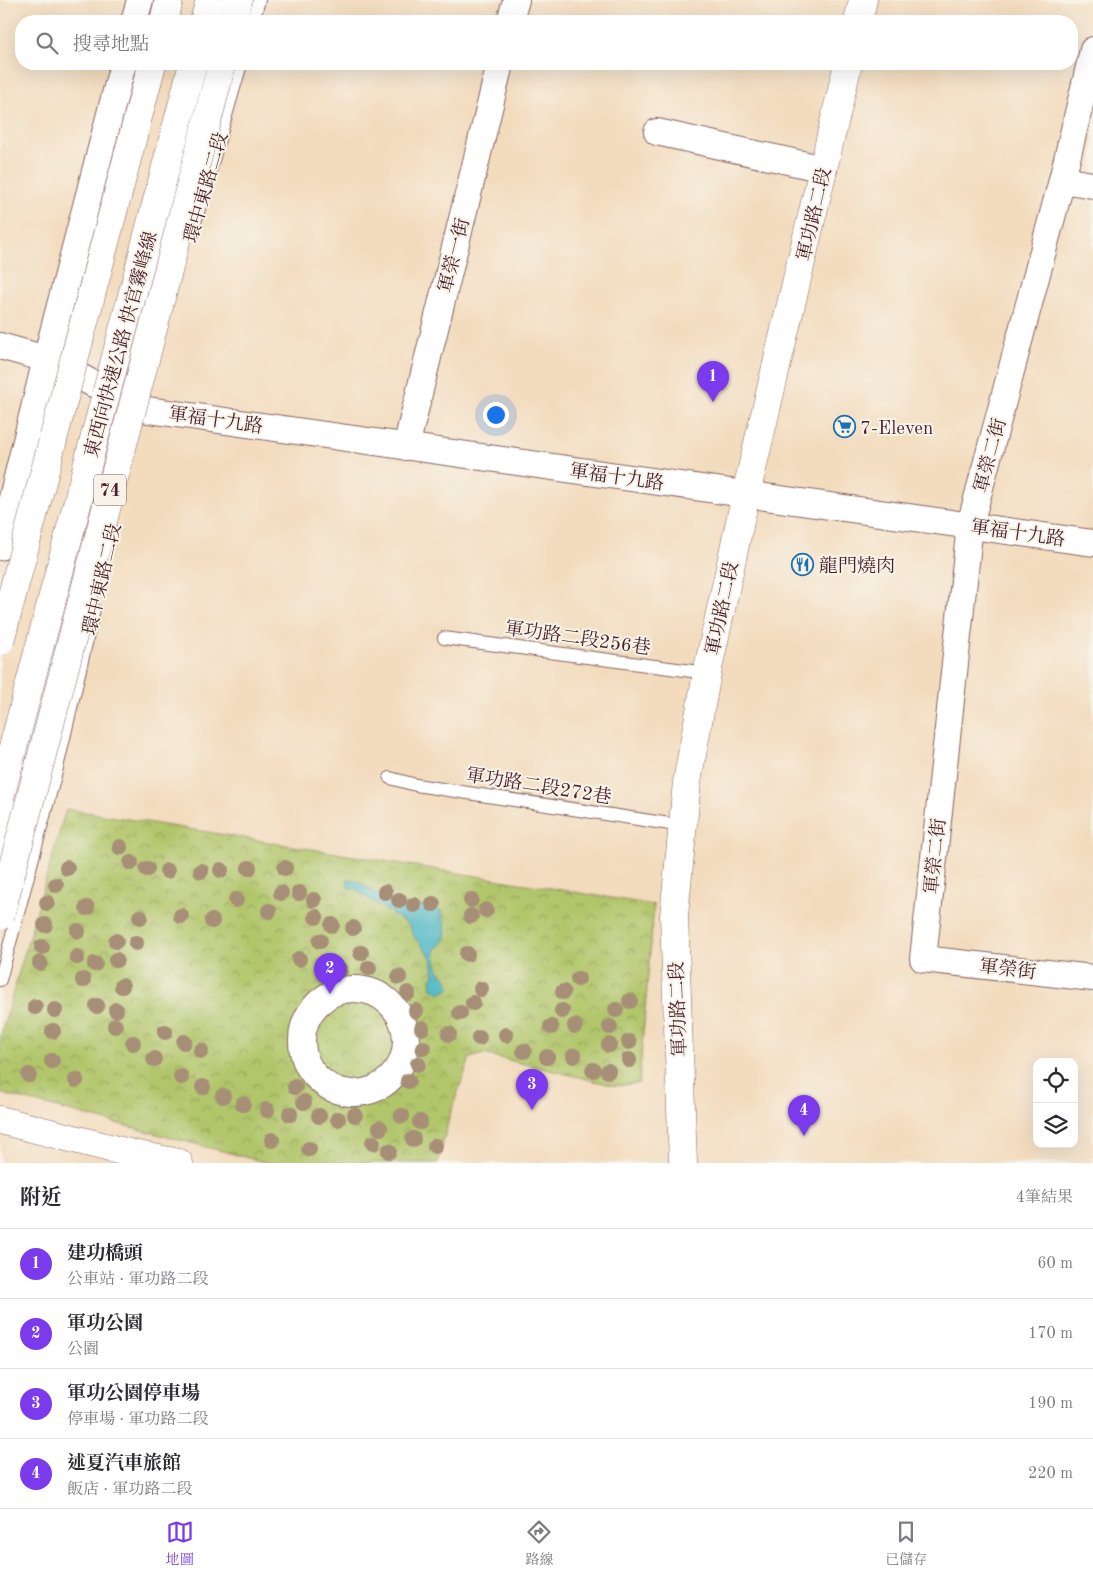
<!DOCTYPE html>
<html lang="zh-TW">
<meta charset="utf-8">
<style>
:root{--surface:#fff;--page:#f2f2f3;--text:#2b2b33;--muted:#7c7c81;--line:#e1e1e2;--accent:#7c3aed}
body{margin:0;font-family:"Old Standard TT","Noto Serif TC",serif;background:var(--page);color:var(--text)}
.controls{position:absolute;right:15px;bottom:15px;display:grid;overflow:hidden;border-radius:10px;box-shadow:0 5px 20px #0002}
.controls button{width:45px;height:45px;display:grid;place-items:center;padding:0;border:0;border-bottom:1px solid var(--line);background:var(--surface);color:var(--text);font:25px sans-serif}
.you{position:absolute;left:495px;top:414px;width:18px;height:18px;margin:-12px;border:4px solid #fff;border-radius:50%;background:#1a73e8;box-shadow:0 0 0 8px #1a73e833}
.badge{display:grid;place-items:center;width:32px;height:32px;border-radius:50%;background:var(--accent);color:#fff;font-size:16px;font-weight:700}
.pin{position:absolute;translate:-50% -41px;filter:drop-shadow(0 1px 2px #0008)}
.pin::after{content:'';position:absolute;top:26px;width:18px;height:15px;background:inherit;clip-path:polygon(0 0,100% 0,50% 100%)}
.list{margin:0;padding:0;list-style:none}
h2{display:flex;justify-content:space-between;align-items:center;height:65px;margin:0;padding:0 20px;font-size:21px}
h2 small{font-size:16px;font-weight:400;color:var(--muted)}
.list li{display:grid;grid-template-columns:32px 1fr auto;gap:15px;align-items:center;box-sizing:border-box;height:70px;padding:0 20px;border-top:1px solid var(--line)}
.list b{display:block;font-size:19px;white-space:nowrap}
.list p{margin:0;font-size:16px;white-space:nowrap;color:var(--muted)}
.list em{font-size:16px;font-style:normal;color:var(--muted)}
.icon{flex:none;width:28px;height:28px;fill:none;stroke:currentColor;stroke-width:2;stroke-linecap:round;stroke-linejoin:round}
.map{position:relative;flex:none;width:1093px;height:1163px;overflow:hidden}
.search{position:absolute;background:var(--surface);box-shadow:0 5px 20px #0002;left:15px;right:15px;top:15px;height:55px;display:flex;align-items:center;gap:12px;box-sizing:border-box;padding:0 18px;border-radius:20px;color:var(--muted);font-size:19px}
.sheet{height:345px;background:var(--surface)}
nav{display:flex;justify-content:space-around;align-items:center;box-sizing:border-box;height:70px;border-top:1px solid var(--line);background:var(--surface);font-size:14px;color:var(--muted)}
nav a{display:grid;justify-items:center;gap:2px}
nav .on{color:var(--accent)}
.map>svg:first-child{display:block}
.park{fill:url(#park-crowns);stroke:#7e724a}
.water{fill:#4ab7c5;stroke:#4a6b78}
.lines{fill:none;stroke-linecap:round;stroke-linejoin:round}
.lane-casing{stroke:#85615e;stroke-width:14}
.street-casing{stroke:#85615e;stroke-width:28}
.secondary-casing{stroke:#85615e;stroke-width:29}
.highway-casing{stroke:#85615e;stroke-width:29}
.lane{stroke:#fff;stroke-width:12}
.street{stroke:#fff;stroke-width:26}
.secondary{stroke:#fff;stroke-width:28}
.highway{stroke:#fff;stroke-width:28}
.highway-bridge-casing{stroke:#85615e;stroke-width:29;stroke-linecap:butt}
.highway-bridge{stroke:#fff;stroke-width:28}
.tree{fill:#a78f77}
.labels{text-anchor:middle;stroke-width:4;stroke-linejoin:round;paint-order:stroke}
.shield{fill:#f7f3e8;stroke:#7e5f64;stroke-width:1}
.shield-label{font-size:18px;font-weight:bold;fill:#4a1f2b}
.street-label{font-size:19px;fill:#4a1f2b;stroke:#f7f3e8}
.poi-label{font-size:19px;fill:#4a1f2b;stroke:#f7f3e8;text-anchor:start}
</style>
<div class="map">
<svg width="1093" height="1163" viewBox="0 0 1093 1163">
<defs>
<pattern id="park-crowns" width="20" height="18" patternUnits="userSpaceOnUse" patternTransform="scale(1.25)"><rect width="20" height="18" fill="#b1c66a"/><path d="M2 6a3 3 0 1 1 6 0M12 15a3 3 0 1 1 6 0" fill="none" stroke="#92a057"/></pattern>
</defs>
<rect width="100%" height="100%" fill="#f7f3e8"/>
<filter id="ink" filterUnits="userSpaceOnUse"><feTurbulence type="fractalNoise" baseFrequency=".02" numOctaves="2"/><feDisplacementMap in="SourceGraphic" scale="10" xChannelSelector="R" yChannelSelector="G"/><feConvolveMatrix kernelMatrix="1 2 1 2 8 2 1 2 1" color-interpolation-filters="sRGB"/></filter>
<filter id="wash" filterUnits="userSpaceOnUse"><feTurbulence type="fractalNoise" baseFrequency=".0096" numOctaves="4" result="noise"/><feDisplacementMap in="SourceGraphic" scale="20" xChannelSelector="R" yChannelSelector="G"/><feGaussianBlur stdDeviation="1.12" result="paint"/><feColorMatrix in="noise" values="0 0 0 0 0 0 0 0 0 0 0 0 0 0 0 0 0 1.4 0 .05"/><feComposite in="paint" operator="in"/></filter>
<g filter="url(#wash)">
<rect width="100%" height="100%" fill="#f3dbbd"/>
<path class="park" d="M66 809 654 905 639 1083 616 1086 483 1054 470 1058 450 1114 438 1163H268L0 1093V1038Z"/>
<path class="water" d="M348 879 356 880 391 903 411 913 421 906 432 908 441 911C446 927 450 939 434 950L439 972C445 976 448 979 450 987L446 991 439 993 432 988 431 979 434 975 432 958 413 935 409 925 361 894 357 889 349 888 347 884Z"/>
</g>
<g filter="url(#ink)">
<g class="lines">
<defs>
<g id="lane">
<path d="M253 21 259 0"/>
<path d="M193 229 241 64"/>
<path d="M444 638 707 673"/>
<path d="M390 778 416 785 683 826"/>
<path d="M0 980 57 768 94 609"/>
</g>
<g id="street">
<path d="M134 21 140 0"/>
<path d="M510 21 516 0"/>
<path d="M1093 50 1062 180 970 525 923 959 1093 978"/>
<path d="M657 132 824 169"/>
<path d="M1062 180 1093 185"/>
<path d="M0 346 46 359 141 409 1093 543"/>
<path d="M406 447 500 64"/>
<path d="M0 547 46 359 123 64"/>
<path d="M0 858 68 590"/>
<circle cx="354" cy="1041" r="52"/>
</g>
<g id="secondary">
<path d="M858 21 863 0"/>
<path d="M0 1120 133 1154 179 1163"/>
<path d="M683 1163 674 916 687 782 707 673 746 494 848 64"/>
</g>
<g id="highway">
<path d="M164 21 169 0"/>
<path d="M204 21 210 0"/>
<path d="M233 21 238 0"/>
</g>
</defs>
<use href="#lane" class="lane-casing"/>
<use href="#street" class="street-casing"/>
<use href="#secondary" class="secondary-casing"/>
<use href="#highway" class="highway-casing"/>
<use href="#lane" class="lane"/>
<use href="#street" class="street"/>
<use href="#secondary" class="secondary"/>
<use href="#highway" class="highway"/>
<defs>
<g id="highway-bridge">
<path d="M0 641 152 64"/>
<path d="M0 797 193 64"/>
<path d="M0 916 222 64"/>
</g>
</defs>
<use href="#highway-bridge" class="highway-bridge-casing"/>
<use href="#highway-bridge" class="highway-bridge"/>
</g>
<g class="tree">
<circle cx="120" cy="847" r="8"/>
<circle cx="131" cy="863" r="8"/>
<circle cx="67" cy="868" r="8"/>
<circle cx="249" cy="868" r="8"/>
<circle cx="285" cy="868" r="8"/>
<circle cx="147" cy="869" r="8"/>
<circle cx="221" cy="870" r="8"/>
<circle cx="167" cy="871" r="8"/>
<circle cx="201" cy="871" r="8"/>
<circle cx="56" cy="885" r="8"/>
<circle cx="385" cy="892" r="8"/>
<circle cx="281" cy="893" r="8"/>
<circle cx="299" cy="893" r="8"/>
<circle cx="236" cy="900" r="8"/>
<circle cx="314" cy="900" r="8"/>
<circle cx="399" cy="900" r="8"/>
<circle cx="471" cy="900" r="8"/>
<circle cx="47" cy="903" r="8"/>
<circle cx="433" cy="904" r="8"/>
<circle cx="414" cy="905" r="8"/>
<circle cx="87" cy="908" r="8"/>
<circle cx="486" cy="910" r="8"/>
<circle cx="269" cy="911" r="8"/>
<circle cx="181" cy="916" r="8"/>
<circle cx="471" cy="916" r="8"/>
<circle cx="140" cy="917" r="8"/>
<circle cx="316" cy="917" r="8"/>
<circle cx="212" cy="921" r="8"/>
<circle cx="45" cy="925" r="8"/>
<circle cx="332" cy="925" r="8"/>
<circle cx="353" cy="928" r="8"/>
<circle cx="78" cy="931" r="8"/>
<circle cx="116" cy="941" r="8"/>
<circle cx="320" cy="941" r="8"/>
<circle cx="136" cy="943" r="8"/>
<circle cx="42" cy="947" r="8"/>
<circle cx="361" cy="953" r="8"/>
<circle cx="467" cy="954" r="8"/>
<circle cx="77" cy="957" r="8"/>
<circle cx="299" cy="959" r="8"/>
<circle cx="116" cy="960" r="8"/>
<circle cx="40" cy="963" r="8"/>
<circle cx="95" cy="964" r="8"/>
<circle cx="369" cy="968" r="8"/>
<circle cx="340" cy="970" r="8"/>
<circle cx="399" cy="977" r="8"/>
<circle cx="578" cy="979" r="8"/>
<circle cx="83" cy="980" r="8"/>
<circle cx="122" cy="986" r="8"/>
<circle cx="481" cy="989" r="8"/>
<circle cx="563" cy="992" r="8"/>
<circle cx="408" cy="993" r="8"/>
<circle cx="630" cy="1001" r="8"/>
<circle cx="473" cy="1003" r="8"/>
<circle cx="97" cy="1006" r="8"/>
<circle cx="35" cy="1007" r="8"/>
<circle cx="55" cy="1010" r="8"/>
<circle cx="116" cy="1010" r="8"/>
<circle cx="616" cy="1010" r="8"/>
<circle cx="416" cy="1011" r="8"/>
<circle cx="562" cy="1011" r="8"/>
<circle cx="460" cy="1013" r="8"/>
<circle cx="115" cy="1026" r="8"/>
<circle cx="575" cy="1026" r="8"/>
<circle cx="551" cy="1027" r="8"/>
<circle cx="610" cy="1027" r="8"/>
<circle cx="422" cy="1028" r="8"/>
<circle cx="53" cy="1031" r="8"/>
<circle cx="165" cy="1032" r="8"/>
<circle cx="449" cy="1034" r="8"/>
<circle cx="506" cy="1035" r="8"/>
<circle cx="479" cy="1038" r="8"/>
<circle cx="184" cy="1042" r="8"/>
<circle cx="629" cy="1042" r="8"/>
<circle cx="133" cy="1043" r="8"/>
<circle cx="609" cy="1045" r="8"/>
<circle cx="423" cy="1048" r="8"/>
<circle cx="201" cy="1051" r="8"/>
<circle cx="524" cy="1051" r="8"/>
<circle cx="574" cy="1056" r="8"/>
<circle cx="547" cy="1057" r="8"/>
<circle cx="154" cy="1059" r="8"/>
<circle cx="629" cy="1060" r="8"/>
<circle cx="52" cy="1061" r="8"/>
<circle cx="418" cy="1064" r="8"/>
<circle cx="593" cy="1070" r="8"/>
<circle cx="608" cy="1071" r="8"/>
<circle cx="29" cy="1075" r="8"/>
<circle cx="181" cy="1077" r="8"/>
<circle cx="76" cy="1080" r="8"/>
<circle cx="408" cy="1081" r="8"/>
<circle cx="203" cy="1087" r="8"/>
<circle cx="295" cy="1087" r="8"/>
<circle cx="223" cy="1096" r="8"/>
<circle cx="304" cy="1102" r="8"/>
<circle cx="243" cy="1104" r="8"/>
<circle cx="267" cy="1110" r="8"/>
<circle cx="290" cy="1114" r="8"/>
<circle cx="355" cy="1115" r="8"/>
<circle cx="319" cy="1116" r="8"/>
<circle cx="402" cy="1116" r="8"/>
<circle cx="338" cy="1119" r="8"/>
<circle cx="420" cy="1122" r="8"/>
<circle cx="380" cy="1128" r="8"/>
<circle cx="413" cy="1139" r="8"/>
<circle cx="272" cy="1140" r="8"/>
<circle cx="373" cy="1143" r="8"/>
<circle cx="435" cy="1146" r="8"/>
<circle cx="309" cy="1149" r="8"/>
<circle cx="389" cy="1151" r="8"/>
</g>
</g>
<defs>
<symbol id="supermarket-ring" viewBox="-11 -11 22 22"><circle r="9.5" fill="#f7f3e8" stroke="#1f6fb2" stroke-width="1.5"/><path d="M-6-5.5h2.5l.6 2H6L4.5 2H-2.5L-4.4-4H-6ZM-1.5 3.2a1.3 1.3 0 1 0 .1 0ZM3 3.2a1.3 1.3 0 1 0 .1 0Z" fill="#1f6fb2"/></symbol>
<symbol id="restaurant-ring" viewBox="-11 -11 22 22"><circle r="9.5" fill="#f7f3e8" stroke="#1f6fb2" stroke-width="1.5"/><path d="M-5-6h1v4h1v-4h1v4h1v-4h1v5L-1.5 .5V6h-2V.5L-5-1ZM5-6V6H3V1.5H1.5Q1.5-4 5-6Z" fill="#1f6fb2"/></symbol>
</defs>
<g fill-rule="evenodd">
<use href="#supermarket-ring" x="832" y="414" width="25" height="25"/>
<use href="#restaurant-ring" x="790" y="552" width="25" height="25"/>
</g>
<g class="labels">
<rect class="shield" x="94" y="474.5" width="32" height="31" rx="4"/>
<g class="shield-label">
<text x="110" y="496">74</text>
</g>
<g class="street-label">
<text transform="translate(205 187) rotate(-74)" y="7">環中東路二段</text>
<text transform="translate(813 214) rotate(-77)" y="7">軍功路二段</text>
<text transform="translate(453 255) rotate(-76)" y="7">軍榮一街</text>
<text transform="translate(120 344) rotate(-75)" y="7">東西向快速公路 快官霧峰線</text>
<text transform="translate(216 419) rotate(8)" y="7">軍福十九路</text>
<text transform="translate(989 455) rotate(-75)" y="7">軍榮二街</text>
<text transform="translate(617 476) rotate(8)" y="7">軍福十九路</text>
<text transform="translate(1018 532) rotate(8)" y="7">軍福十九路</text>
<text transform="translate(101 579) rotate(-77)" y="7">環中東路二段</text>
<text transform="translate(721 608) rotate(-78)" y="7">軍功路二段</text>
<text transform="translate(578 637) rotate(8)" y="7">軍功路二段256巷</text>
<text transform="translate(539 785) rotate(9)" y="7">軍功路二段272巷</text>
<text transform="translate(934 856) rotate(-84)" y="7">軍榮二街</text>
<text transform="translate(1008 968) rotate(7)" y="7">軍榮街</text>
<text transform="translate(677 1009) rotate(-92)" y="7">軍功路二段</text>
</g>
<g class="poi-label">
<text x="860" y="434">7-Eleven</text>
<text x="819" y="572">龍門燒肉</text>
</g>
</g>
</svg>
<div class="controls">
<button><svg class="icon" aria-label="locate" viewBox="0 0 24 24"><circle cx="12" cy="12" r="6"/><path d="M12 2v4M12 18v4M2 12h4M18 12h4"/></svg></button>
<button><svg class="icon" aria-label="layers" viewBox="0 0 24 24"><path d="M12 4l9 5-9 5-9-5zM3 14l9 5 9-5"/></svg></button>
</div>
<div class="you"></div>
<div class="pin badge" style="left:713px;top:402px">1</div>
<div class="pin badge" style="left:330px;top:994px">2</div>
<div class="pin badge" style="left:532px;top:1110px">3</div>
<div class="pin badge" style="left:804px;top:1136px">4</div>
<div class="search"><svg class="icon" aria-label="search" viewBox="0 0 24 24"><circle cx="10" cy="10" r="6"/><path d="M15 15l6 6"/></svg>搜尋地點</div>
</div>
<section class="sheet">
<h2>附近<small>4筆結果</small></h2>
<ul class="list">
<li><span class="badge">1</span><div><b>建功橋頭</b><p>公車站 · 軍功路二段</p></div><em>60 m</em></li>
<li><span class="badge">2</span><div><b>軍功公園</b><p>公園</p></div><em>170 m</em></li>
<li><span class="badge">3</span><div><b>軍功公園停車場</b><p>停車場 · 軍功路二段</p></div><em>190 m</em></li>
<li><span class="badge">4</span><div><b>述夏汽車旅館</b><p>飯店 · 軍功路二段</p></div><em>220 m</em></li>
</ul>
</section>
<nav>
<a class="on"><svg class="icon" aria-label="map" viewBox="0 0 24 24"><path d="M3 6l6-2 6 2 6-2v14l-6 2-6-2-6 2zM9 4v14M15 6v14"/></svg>地圖</a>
<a><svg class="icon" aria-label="directions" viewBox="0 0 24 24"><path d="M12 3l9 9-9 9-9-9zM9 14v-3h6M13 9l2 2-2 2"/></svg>路線</a>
<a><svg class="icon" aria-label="saved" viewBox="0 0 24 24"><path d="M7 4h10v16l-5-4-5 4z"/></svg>已儲存</a>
</nav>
